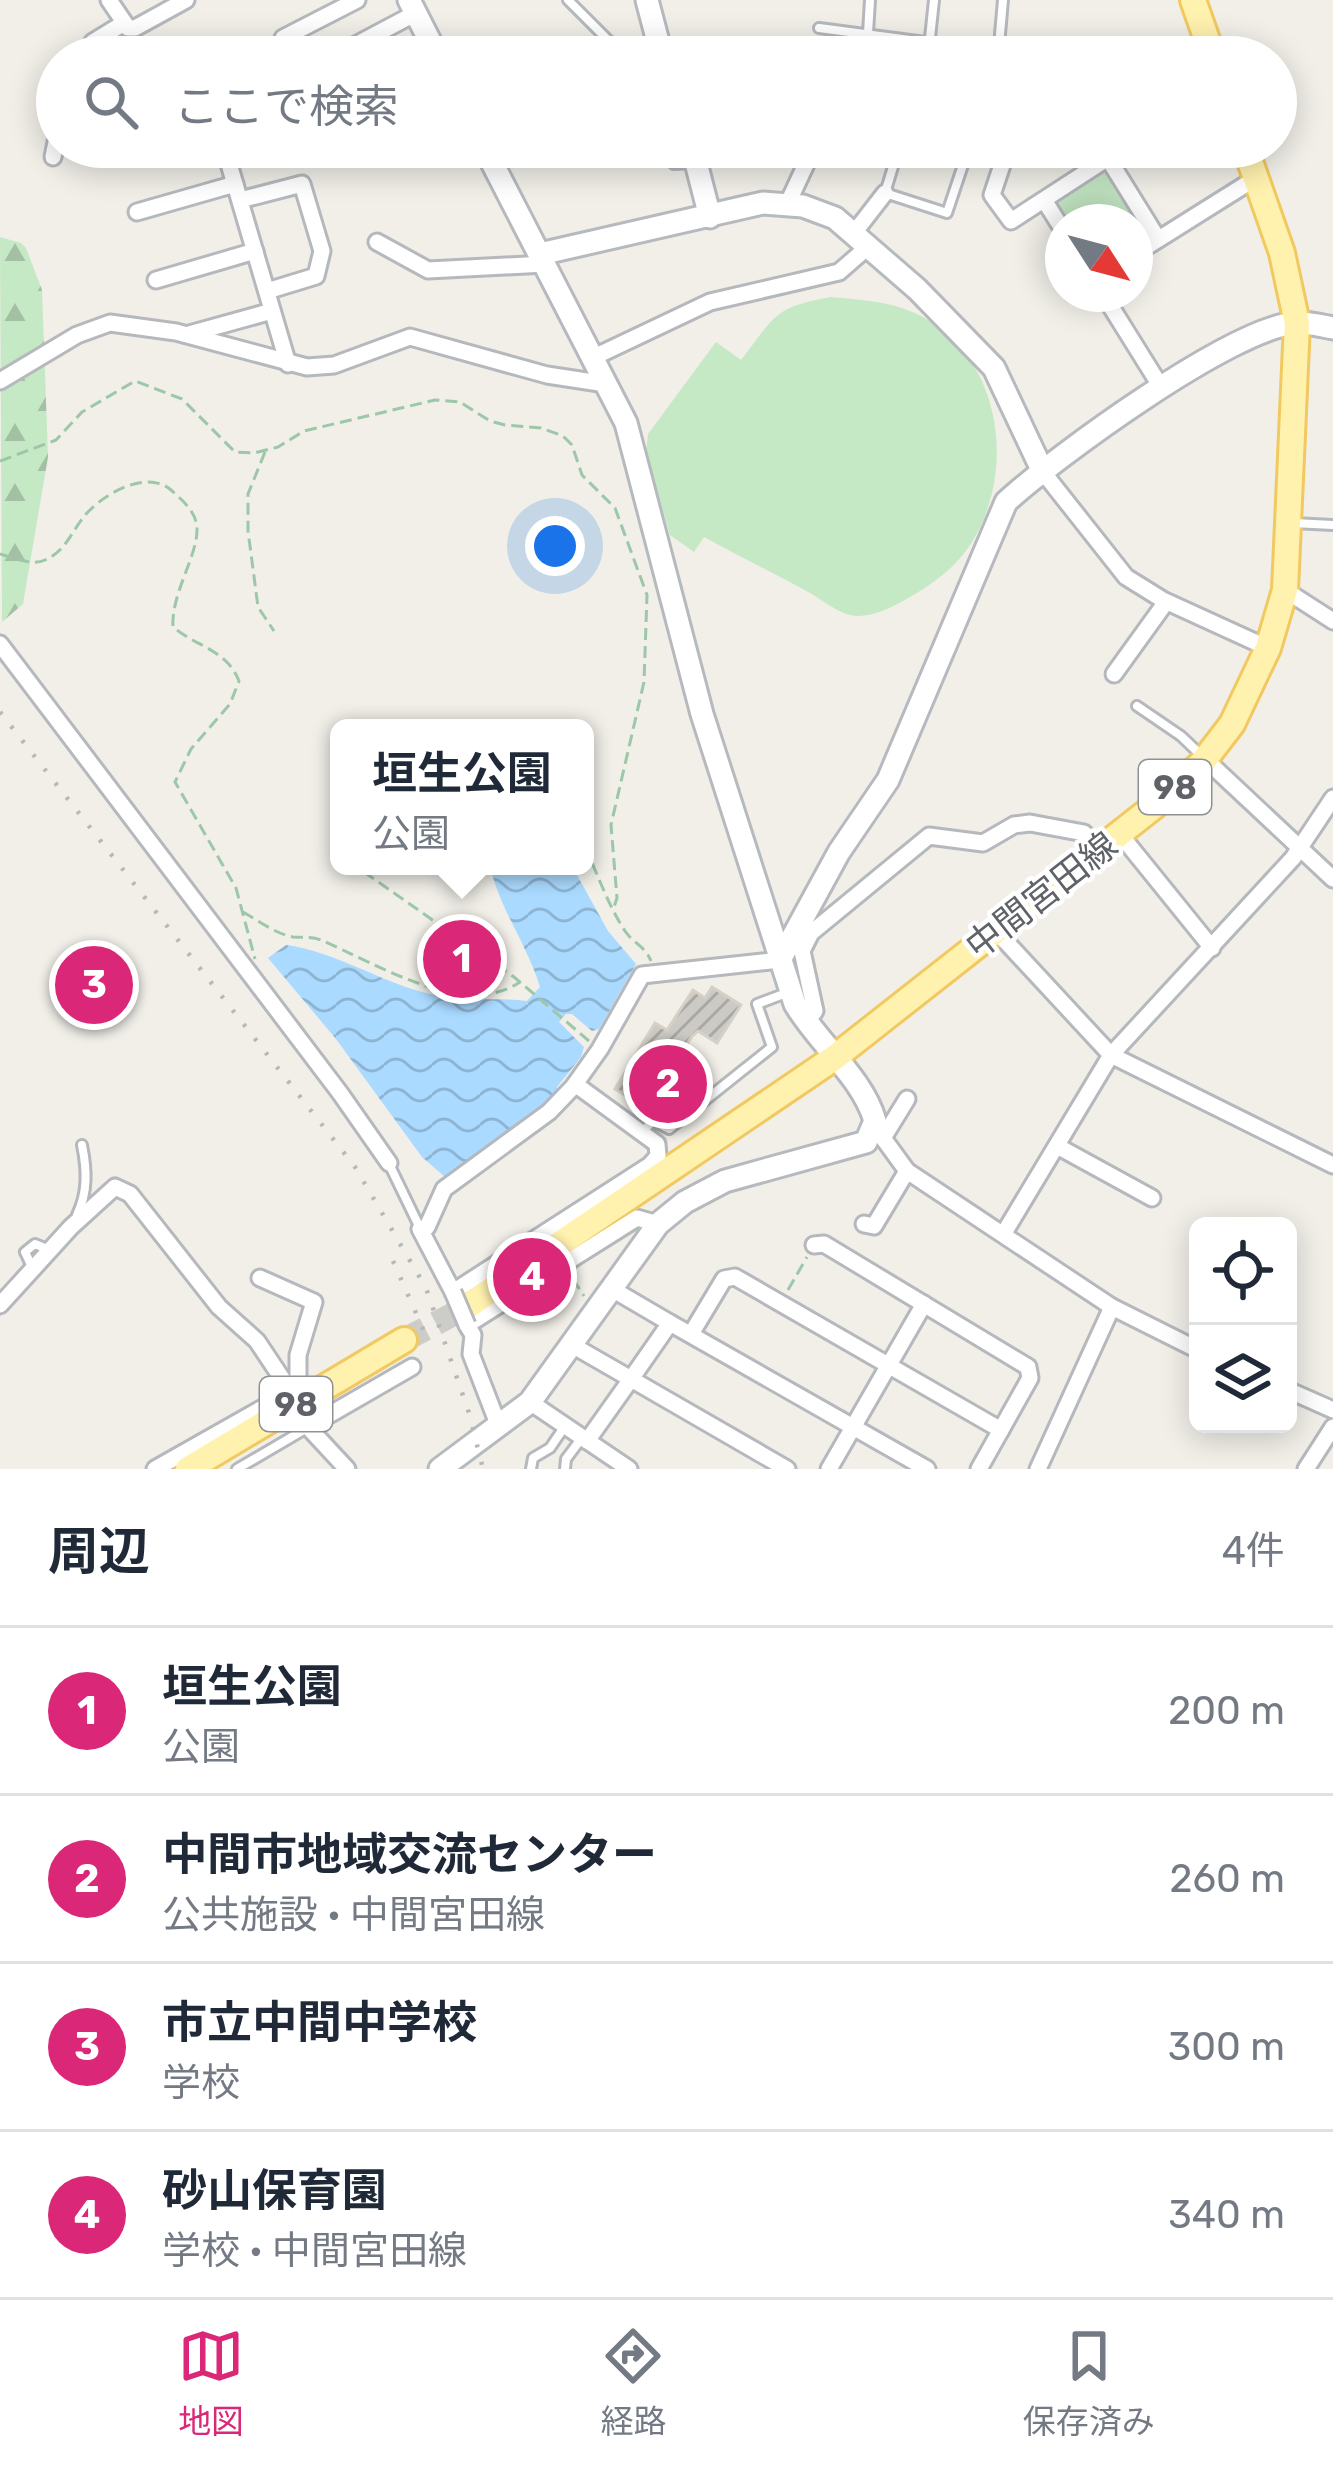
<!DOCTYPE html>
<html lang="ja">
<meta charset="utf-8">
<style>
:root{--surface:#fff;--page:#f2f2f3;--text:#1f2937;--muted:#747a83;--line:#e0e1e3;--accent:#db2777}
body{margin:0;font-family:Rubik,"Noto Sans JP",sans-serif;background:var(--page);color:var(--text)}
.controls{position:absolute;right:36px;bottom:36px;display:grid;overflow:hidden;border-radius:18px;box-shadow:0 6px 30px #0003}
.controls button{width:108px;height:108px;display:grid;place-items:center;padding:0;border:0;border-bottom:3px solid var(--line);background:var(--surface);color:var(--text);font:60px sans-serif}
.compass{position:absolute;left:1045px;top:204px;width:108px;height:108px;border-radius:50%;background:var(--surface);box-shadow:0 6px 30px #0003;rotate:126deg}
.you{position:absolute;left:555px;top:546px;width:42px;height:42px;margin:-30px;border:9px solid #fff;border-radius:50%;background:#1a73e8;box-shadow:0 0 0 18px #1a73e833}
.badge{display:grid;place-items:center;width:78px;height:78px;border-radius:50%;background:var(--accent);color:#fff;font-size:39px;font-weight:700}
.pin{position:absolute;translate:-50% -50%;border:6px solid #fff;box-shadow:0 3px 12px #0006}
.popup{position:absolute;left:330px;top:719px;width:264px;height:156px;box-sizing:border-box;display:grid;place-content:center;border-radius:18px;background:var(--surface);filter:drop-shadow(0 3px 9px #0005);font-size:39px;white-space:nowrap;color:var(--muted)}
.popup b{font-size:45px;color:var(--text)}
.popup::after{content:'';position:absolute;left:50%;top:100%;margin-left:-24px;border:24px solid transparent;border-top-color:var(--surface)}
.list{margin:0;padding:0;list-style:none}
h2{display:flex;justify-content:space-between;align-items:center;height:156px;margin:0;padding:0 48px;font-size:51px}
h2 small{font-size:39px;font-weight:400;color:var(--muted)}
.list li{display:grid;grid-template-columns:78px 1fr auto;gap:36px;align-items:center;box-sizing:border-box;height:168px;padding:0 48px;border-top:3px solid var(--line)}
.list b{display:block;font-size:45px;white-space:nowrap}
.list p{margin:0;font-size:39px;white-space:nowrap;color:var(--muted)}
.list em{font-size:39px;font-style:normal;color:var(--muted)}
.icon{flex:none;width:66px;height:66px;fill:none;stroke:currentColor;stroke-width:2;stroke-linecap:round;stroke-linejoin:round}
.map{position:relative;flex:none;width:1333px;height:1469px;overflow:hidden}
.search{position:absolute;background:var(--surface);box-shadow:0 6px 30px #0003;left:36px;right:36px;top:36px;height:132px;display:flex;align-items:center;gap:30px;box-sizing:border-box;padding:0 42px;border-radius:66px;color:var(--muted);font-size:45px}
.sheet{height:828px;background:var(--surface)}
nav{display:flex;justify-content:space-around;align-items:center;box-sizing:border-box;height:168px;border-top:3px solid var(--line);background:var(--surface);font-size:33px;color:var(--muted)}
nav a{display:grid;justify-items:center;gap:6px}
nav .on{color:var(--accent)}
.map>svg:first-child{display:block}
.forest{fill:url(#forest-firs)}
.green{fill:#c5e8c5}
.water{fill:url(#water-waves)}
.building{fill:url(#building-hatch);stroke:#d6d1c6;stroke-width:3}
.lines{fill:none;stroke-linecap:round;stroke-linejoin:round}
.primary-tunnel{stroke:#ccccc8;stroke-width:24;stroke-dasharray:24 12;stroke-linecap:butt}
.lane-casing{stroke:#b5b8bc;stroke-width:14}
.street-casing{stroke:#b5b8bc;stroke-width:21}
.secondary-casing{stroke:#b6babf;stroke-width:27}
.primary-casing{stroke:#f2c960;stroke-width:30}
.path{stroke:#9cc7a9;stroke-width:3;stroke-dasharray:12 6;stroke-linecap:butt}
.lane{stroke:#fff;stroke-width:8}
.street{stroke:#fff;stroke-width:15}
.secondary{stroke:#fff;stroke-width:21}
.primary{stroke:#fff2af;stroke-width:24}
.rail{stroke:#b6b7b8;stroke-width:4.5;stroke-dasharray:3 15;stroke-linecap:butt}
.street-bridge-casing{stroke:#b5b8bc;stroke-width:21;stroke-linecap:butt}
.street-bridge{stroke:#fff;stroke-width:15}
.labels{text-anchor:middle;stroke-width:9;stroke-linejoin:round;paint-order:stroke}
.shield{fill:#fff;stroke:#8f9295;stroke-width:3}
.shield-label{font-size:33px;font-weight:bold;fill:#5f6368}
.street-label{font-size:36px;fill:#5f6368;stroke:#fff}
</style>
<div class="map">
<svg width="1333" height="1469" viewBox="0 0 1333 1469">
<defs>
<pattern id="forest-firs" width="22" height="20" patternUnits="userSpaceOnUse" patternTransform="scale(3)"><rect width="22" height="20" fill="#c5e8c5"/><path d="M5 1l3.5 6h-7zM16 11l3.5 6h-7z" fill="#a3c0a4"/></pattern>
<pattern id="water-waves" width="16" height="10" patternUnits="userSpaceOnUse" patternTransform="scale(3)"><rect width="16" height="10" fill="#aadaff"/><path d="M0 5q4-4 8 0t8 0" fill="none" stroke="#8eb4d2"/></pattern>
<pattern id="building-hatch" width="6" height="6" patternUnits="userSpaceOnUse" patternTransform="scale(3)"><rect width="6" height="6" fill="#cccac5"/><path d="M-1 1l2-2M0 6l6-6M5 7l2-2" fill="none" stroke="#a9a8a4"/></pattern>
</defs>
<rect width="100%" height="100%" fill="#f1efe8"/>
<path class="forest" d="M0 237 21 243 26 248 42 290 48 457 23 604 2 622Z"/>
<g class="green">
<path d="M1105 168 1146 231 1135 238V222H1067L1053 201Z"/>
<path d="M831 297C862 300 892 301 921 316 1001 357 1017 469 972 542 956 568 929 587 903 601 888 609 868 619 850 615 837 612 822 600 810 593 775 574 739 556 704 537L694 552 670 535 646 453 648 434 716 342 741 360C775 316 774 307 831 297Z"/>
</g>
<path class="water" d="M490 866H572L608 931 636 964 599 1029 592 1031 572 1014H566L559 1022 584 1047 581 1057 557 1087V1094L532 1120H523L445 1177 422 1157 336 1039 268 958 286 945C338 952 382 984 435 995 466 1002 496 997 527 1001L540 987C527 944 500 910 490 866Z"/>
<path class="building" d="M712 987 741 1005 717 1043 698 1031 692 1036 647 1109 615 1089 655 1023 667 1030 693 990 705 998Z"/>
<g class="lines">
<path class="primary-tunnel" d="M404 1340 465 1308"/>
<defs>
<g id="lane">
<path d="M568 0 625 57"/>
<path d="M819 28 933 43 1002 47"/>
<path d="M868 33 870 0"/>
<path d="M928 57 934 0"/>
<path d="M998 57 1003 0"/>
<path d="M667 147 674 164 695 163"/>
<path d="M899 147 885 193 947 213 969 147"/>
<path d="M1293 523 1333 525"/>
<path d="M1137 706 1181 736 1204 758"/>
<path d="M642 1132 653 1121 669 1129 772 1047 757 1004 789 992"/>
<path d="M389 1164 419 1226"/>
<path d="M77 1215C88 1192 87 1170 82 1145"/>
<path d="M33 1269 25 1252 35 1244 47 1249"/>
<path d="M237 1469 307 1428"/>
<path d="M531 1469 533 1458 550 1448 565 1426"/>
<path d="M565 1469 566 1459 581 1439"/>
</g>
<g id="street">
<path d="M109 0 128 28H135L186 0"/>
<path d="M283 38 357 0"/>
<path d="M82 57 93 42 124 23"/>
<path d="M333 57 416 13"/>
<path d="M224 147 288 364"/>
<path d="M1008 147 992 195 1011 221 1108 158"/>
<path d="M1101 147 1158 239"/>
<path d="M53 157 57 137"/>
<path d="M240 200 302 184 322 251 316 276 267 291"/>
<path d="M1044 200 1063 230"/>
<path d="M787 205 814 147"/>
<path d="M137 212 235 184"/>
<path d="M854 233 885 193"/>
<path d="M377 242 428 270 545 264"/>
<path d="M1135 254 1256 178"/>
<path d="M156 280 255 251"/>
<path d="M1103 294 1161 387"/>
<path d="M189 334 272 311"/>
<path d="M592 358 710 302 839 272 870 245"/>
<path d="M0 381 77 335 110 323 176 332 307 367 334 365 410 337 547 375 606 384"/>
<path d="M1043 472 1126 577 1163 600 1268 648"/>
<path d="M1285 590 1333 621"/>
<path d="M0 644 340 1093 389 1163"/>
<path d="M1114 674 1166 602"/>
<path d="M1205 759 1333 879"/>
<path d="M1119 833 1212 948"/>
<path d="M996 931 1111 1055 1333 1165"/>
<path d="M806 1023 815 1011 802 951 811 933 929 836 983 843 1014 825 1030 823 1084 833 1097 850"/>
<path d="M575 1084 657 1144 658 1156 650 1165 453 1292 420 1229 427 1227 444 1189 549 1112 573 1087 600 1049 642 975 780 960"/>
<path d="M872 1131 883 1138 907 1171 1112 1307 1198 1350"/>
<path d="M883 1138 907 1099"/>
<path d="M1057 1146 1152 1198"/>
<path d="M864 1224 874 1226 907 1171"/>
<path d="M1004 1233 1111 1055 1293 858 1333 798"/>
<path d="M814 1245 824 1244 1028 1367 1030 1378 979 1469"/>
<path d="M612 1289 670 1323"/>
<path d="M0 1305 71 1227 115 1187 130 1194 219 1307 257 1341 291 1392"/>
<path d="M691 1334 724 1279 735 1277 1001 1430"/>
<path d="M572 1345 631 1379 587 1441"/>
<path d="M1288 1390 1333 1410"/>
<path d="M530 1402 629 1469"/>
<path d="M498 1424 471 1354 473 1335 467 1325 637 1218 658 1224"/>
<path d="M155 1469 291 1392 298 1382V1355L314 1302 260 1278"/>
<path d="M347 1469 308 1427 412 1367"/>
<path d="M787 1469 631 1379 670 1323 927 1469"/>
<path d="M829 1469 924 1304"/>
<path d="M1038 1469 1112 1307"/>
<path d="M1306 1469 1333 1427"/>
</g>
<g id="secondary">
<path d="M409 0 438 57"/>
<path d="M647 0 662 57"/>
<path d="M692 147 710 217"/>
<path d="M540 254 763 203 803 206 835 218 917 289 994 368 1043 472"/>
<path d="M780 960 839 852 888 780 1006 502C1055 457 1233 327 1296 323 1308 322 1322 326 1333 328"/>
<path d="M440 1469 530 1402 658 1224 685 1202 725 1181 866 1142 875 1121C863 1078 818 1043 795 1004L702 714 626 423 484 147"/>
</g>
<g id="primary">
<path d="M1193 0 1213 57"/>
<path d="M465 1308 834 1058 1152 808 1202 763 1232 724 1268 648 1285 590 1297 323 1282 253 1245 147"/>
<path d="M188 1469 404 1340"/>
</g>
</defs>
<use href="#lane" class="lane-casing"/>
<use href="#street" class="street-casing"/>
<use href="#secondary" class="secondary-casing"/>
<use href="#primary" class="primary-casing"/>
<g class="path">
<path d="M265 452 248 494V531L258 607 274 631"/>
<path d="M0 461 56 440 82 412 135 381 182 399 235 452 254 453 278 447 304 431 435 400 460 402 490 421 505 425 541 428 563 436 572 445 582 475 615 508 647 595 644 682 611 825 617 898 613 910"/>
<path d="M0 554C14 558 32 566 45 560 64 552 71 534 82 519 99 496 146 468 171 490 182 500 196 511 197 528 198 556 171 593 173 627 197 647 227 650 239 681L230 704 191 749 175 782 236 888 255 959"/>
<path d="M585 847C598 875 608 905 625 931 633 943 645 946 651 961"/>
<path d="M364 872 514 977 589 1041"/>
<path d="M243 912C259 921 276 934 293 937 303 938 312 936 321 940 375 963 465 1020 520 982"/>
<path d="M573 1279 584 1296"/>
<path d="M788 1290 807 1257"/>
</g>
<use href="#lane" class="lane"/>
<use href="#street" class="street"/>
<use href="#secondary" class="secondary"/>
<use href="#primary" class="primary"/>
<g class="rail">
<path d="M0 712 355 1167 426 1288 469 1413 483 1469"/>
<path d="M393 1261 427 1338"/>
</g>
<defs>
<g id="street-bridge">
<path d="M453 1292 467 1325"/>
<path d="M291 1392 308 1427"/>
</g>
</defs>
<use href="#street-bridge" class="street-bridge-casing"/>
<use href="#street-bridge" class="street-bridge"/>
</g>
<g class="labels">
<g class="shield">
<rect x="1139" y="760" width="72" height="54" rx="9"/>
<rect x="260" y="1377" width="72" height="54" rx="9"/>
</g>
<g class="shield-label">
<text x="1175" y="799">98</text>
<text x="296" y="1416">98</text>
</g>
<g class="street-label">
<text transform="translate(1041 895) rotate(-38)" y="13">中間宮田線</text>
</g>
</g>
</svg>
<div class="controls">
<button><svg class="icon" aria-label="locate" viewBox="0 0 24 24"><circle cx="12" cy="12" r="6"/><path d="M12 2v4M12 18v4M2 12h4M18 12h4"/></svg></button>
<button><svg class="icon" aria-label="layers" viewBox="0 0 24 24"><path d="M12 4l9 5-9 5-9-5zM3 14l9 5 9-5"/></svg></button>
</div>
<svg class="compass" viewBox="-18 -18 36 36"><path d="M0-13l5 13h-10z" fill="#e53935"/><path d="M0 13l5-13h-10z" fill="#747a83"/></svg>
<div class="you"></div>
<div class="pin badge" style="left:462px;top:959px">1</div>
<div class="popup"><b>垣生公園</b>公園</div>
<div class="pin badge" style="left:668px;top:1084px">2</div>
<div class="pin badge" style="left:94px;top:985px">3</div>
<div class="pin badge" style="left:532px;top:1277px">4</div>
<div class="search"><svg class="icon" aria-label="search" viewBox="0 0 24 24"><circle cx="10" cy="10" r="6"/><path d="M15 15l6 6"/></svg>ここで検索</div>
</div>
<section class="sheet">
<h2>周辺<small>4件</small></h2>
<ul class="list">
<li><span class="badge">1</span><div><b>垣生公園</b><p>公園</p></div><em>200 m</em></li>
<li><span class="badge">2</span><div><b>中間市地域交流センター</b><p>公共施設 · 中間宮田線</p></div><em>260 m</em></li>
<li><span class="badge">3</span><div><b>市立中間中学校</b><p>学校</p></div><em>300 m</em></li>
<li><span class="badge">4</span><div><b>砂山保育園</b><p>学校 · 中間宮田線</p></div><em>340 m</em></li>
</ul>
</section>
<nav>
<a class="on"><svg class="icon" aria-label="map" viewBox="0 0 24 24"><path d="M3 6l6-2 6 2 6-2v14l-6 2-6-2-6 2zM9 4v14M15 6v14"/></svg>地図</a>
<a><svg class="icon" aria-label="directions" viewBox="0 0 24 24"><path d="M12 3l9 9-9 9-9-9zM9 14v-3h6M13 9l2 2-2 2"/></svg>経路</a>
<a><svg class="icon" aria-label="saved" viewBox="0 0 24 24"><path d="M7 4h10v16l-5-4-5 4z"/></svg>保存済み</a>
</nav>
